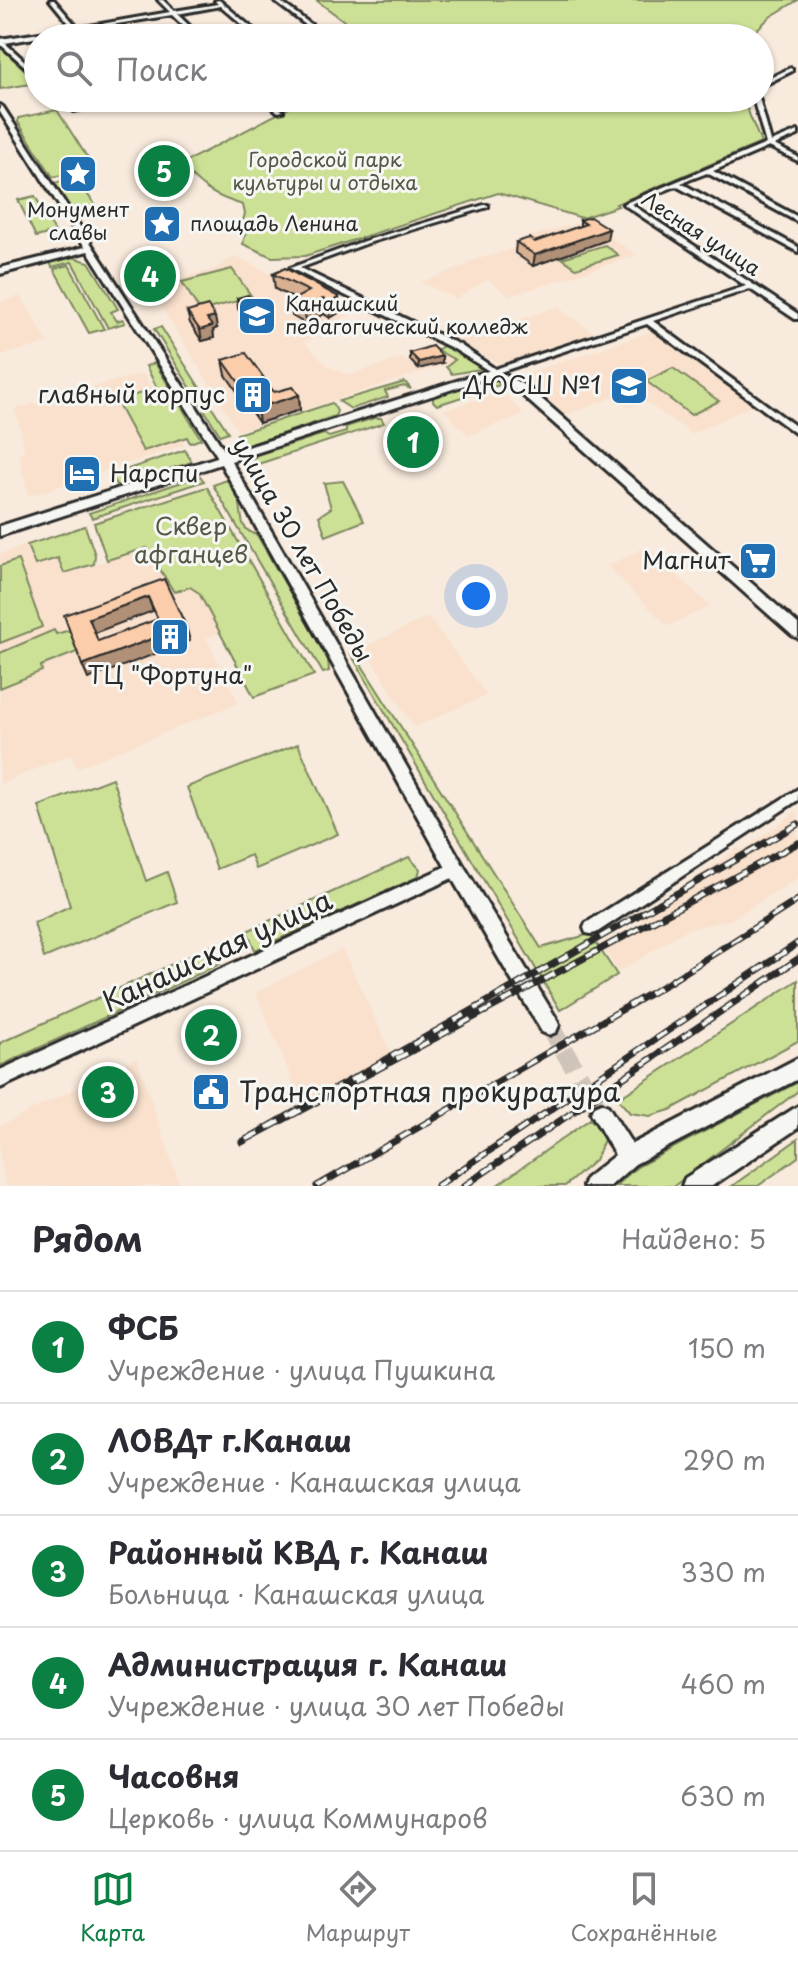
<!DOCTYPE html>
<html lang="ru">
<meta charset="utf-8">
<style>
:root{--surface:#fff;--page:#f7f7f7;--text:#2b2b33;--muted:#7c7c81;--line:#e1e1e2;--accent:#0b8043}
body{margin:0;font-family:"Playpen Sans",sans-serif;background:var(--page);color:var(--text)}
.you{position:absolute;left:476px;top:596px;width:28px;height:28px;margin:-20px;border:6px solid #fff;border-radius:50%;background:#1a73e8;box-shadow:0 0 0 12px #1a73e833}
.badge{display:grid;place-items:center;width:52px;height:52px;border-radius:50%;background:var(--accent);color:#fff;font-size:26px;font-weight:700}
.pin{position:absolute;translate:-50% -50%;border:4px solid #fff;box-shadow:0 2px 8px #0006}
.list{margin:0;padding:0;list-style:none}
h2{display:flex;justify-content:space-between;align-items:center;height:104px;margin:0;padding:0 32px;font-size:34px}
h2 small{font-size:26px;font-weight:400;color:var(--muted)}
.list li{display:grid;grid-template-columns:52px 1fr auto;gap:24px;align-items:center;box-sizing:border-box;height:112px;padding:0 32px;border-top:2px solid var(--line)}
.list b{display:block;font-size:30px;white-space:nowrap}
.list p{margin:0;font-size:26px;white-space:nowrap;color:var(--muted)}
.list em{font-size:26px;font-style:normal;color:var(--muted)}
.icon{flex:none;width:44px;height:44px;fill:none;stroke:currentColor;stroke-width:2;stroke-linecap:round;stroke-linejoin:round}
.map{position:relative;flex:none;width:798px;height:1186px;overflow:hidden}
.search{position:absolute;background:var(--surface);box-shadow:0 2px 6px #0004;left:24px;right:24px;top:24px;height:88px;display:flex;align-items:center;gap:20px;box-sizing:border-box;padding:0 28px;border-radius:44px;color:var(--muted);font-size:30px}
.sheet{height:664px;background:var(--surface)}
nav{display:flex;justify-content:space-around;align-items:center;box-sizing:border-box;height:112px;border-top:2px solid var(--line);background:var(--surface);font-size:22px;color:var(--muted)}
nav a{display:grid;justify-items:center;gap:4px}
nav .on{color:var(--accent)}
.map>svg:first-child{display:block}
.built{fill:#f9e1cd}
.green{fill:#cde196;stroke:#7c8660;stroke-width:2}
.lines{fill:none;stroke-linecap:round;stroke-linejoin:round}
.secondary-tunnel{stroke:#cfc4b9;stroke-width:19;stroke-dasharray:19 10;stroke-linecap:butt}
.minor-casing{stroke:#2b2b2b;stroke-width:6}
.tertiary-casing{stroke:#2b2b2b;stroke-width:6}
.secondary-casing{stroke:#2b2b2b;stroke-width:6}
.minor{fill:#f6f6f2;fill-rule:evenodd}
.tertiary{fill:#f6f6f2;fill-rule:evenodd}
.secondary{fill:#f6f6f2;fill-rule:evenodd}
.rail-far1-casing{stroke:#2b2b2b;stroke-width:6}
.rail-casing{stroke:#2b2b2b;stroke-width:7}
.rail-far1{stroke:#f6f6f2;stroke-width:3;stroke-dasharray:8;stroke-linecap:butt}
.rail{stroke:#f6f6f2;stroke-width:4;stroke-dasharray:12;stroke-linecap:butt}
.wall{fill:#d8b092;stroke:#2b2b2b;stroke-width:2}
.shaded-wall{fill:#b09077;stroke:#2b2b2b;stroke-width:2}
.building{fill:#fbcdaa;stroke:#2b2b2b;stroke-width:2;fill-rule:evenodd}
.labels{text-anchor:middle;stroke-width:6;stroke-linejoin:round;paint-order:stroke}
.far-park-label{font-size:20px;fill:#545846;stroke:#f6f6f2}
.far-poi-label{font-size:20px;fill:#2b2b2b;stroke:#f6f6f2;text-anchor:start}
.far-street-label{font-size:20px;fill:#2b2b2b;stroke:#f6f6f2}
.poi-label{font-size:24px;fill:#2b2b2b;stroke:#f6f6f2;text-anchor:end}
.park-label{font-size:24px;fill:#545846;stroke:#f6f6f2}
.street-label{font-size:24px;fill:#2b2b2b;stroke:#f6f6f2}
.near-street-label{font-size:28px;fill:#2b2b2b;stroke:#f6f6f2}
.near-poi-label{font-size:28px;fill:#2b2b2b;stroke:#f6f6f2;text-anchor:start}
</style>
<div class="map">
<svg width="798" height="1186" viewBox="0 0 798 1186">
<rect width="100%" height="100%" fill="#f8eadc"/>
<filter id="ink" filterUnits="userSpaceOnUse"><feTurbulence type="fractalNoise" baseFrequency=".0125" numOctaves="2"/><feDisplacementMap in="SourceGraphic" scale="16" xChannelSelector="R" yChannelSelector="G"/><feConvolveMatrix kernelMatrix="1 2 1 2 8 2 1 2 1" color-interpolation-filters="sRGB"/></filter>
<g filter="url(#ink)">
<g class="built">
<path d="M586 221 637 255 510 296 487 279 456 299 421 282 468 265 466 263 521 246 530 240 527 237Z"/>
<path d="M235 256 351 314 323 328 333 333 303 341 329 367 349 375 403 358 406 362 437 350 456 361 238 431 148 285 213 270Z"/>
<path d="M21 296 48 343 0 356V302Z"/>
<path d="M557 307 594 333 500 364 456 341Z"/>
<path d="M653 331 753 405 692 434 643 400 628 407 616 396 564 416 520 376Z"/>
<path d="M143 373 184 445 29 496 19 455 25 449 15 409Z"/>
<path d="M499 393H503L524 414 468 435 444 410Z"/>
<path d="M27 545 35 565 59 558 65 573 147 548 174 592 190 587 199 594 220 633 206 638 238 703 77 768 71 754 0 784V688L42 671 41 666 67 630 0 653V554Z"/>
<path d="M647 547 710 606 668 626 607 566Z"/>
<path d="M428 617 487 695 414 727 364 647Z"/>
<path d="M798 810V878L730 920 687 929 619 972 600 944 644 923 640 917 739 847 743 850Z"/>
<path d="M342 949 395 1061 304 1108 256 993Z"/>
<path d="M137 1058 180 1186H6L0 1155V1126Z"/>
</g>
<g class="green">
<path d="M316 0H798L770 17 748 38H367Z"/>
<path d="M0 47 38 82V94L30 84 0 89Z"/>
<path d="M308 98H746L745 104 761 143 616 204 618 206 582 218 498 193 305 256 272 257 243 244 246 232 241 226 245 214 243 205C215 197 199 187 181 164Z"/>
<path d="M57 110 94 168 53 177 18 122V118Z"/>
<path d="M71 179 77 188 82 187 96 206 73 212 55 183Z"/>
<path d="M35 196 55 232 36 237 18 200Z"/>
<path d="M605 245 618 255 576 268 562 258Z"/>
<path d="M72 257 89 262 118 309 111 312 117 321 123 319 125 323 108 328 72 262 52 267 50 262Z"/>
<path d="M69 265 104 329 89 333 54 269Z"/>
<path d="M232 269 252 297 200 311 182 282Z"/>
<path d="M161 327 228 432 220 435 154 329Z"/>
<path d="M445 345 483 364 480 369 452 374 446 367 455 360 437 350Z"/>
<path d="M155 363 201 439 190 443 187 437 143 451 116 401 157 388 146 366Z"/>
<path d="M673 368 719 401 691 415 646 381Z"/>
<path d="M495 381 505 383 518 392 499 385 437 405 433 401V397L481 382Z"/>
<path d="M405 382 411 389 404 386 385 391 388 397 351 409 339 401Z"/>
<path d="M332 403 337 411 335 416 245 446 237 434Z"/>
<path d="M374 418H381L384 423 252 466 250 462 257 455 324 434 329 437 346 432V427Z"/>
<path d="M185 450 192 462 117 486 110 475Z"/>
<path d="M200 476 204 481 92 518 89 513Z"/>
<path d="M227 480C231 487 238 496 240 504 243 520 239 529 257 535L328 659 329 671 323 673 213 485Z"/>
<path d="M343 481 364 521 326 536 319 516 331 508 324 483Z"/>
<path d="M207 487 314 675 254 697 199 593 190 587 174 592 147 548 107 560 94 523Z"/>
<path d="M85 526 95 555 94 564 64 573 58 558 35 565 27 545Z"/>
<path d="M18 560 42 627 0 643V566Z"/>
<path d="M54 630 56 634 70 630 77 652 41 666 42 671 0 688V653Z"/>
<path d="M354 653 541 948 590 934 617 975 560 1010 351 654Z"/>
<path d="M298 744 338 834 256 869 251 855 217 869 187 787Z"/>
<path d="M112 778 146 881 167 872 177 902 44 958 34 923 70 906 39 806Z"/>
<path d="M409 857 420 869 418 877 255 950 247 931Z"/>
<path d="M214 945 220 964 0 1066V1043Z"/>
<path d="M798 980V1041L670 1110 650 1116 630 1113 618 1099Z"/>
<path d="M798 1082V1091L674 1186H615L637 1167Z"/>
<path d="M590 1119 599 1127 604 1140 595 1160 565 1186H496Z"/>
<path d="M798 1139V1157L758 1186H732Z"/>
</g>
<g class="lines">
<path class="secondary-tunnel" d="M549 1025 601 1113"/>
<defs>
<g id="minor">
<path d="M50 0H54L78 28 170 12 158 0H163L174 11 218 4 215 1 219 0 264 38H258L221 6 177 14 202 38H196L172 15 80 30 87 38H81L75 31 5 43 38 73V78L0 44V39L73 28Z"/>
<path d="M273 0H278L329 38H323Z"/>
<path d="M790 68 792 69V71L760 87V83Z"/>
<path d="M59 98H65L75 107 117 98H128L74 111Z"/>
<path d="M262 98H268L283 111 278 112Z"/>
<path d="M753 98H759L771 142 798 131V135L774 145 798 157V161L769 147 713 171 798 217V222L707 173 681 183 798 247V252L676 186 631 204 798 314V319H795L750 289 653 321 798 428V435L647 324 494 374 454 349 290 268 364 241 484 205H488V207L368 243 300 268 460 345 495 369 746 286 623 204 766 144Z"/>
<path d="M798 789V800L596 933 591 934 586 933 584 928 586 923Z"/>
</g>
<g id="tertiary">
<path d="M0 105 3 107 226 453H236L237 455 236 457 219 459 88 251 0 274V268L85 247 0 112Z"/>
<path d="M456 862 461 864 463 869 461 874 0 1088V1070Z"/>
</g>
<g id="secondary">
<path d="M494 369 529 388 798 624V638L793 636 521 394 493 376 231 461 462 863 556 1018 559 1025 556 1032 549 1035 542 1032 450 875 221 464 0 536V526L217 457 219 454H226Z"/>
<path d="M798 1058V1079L635 1164 610 1186H583L586 1178 615 1155 591 1113 594 1106 601 1103 608 1106 632 1144Z"/>
<path d="M798 1106V1128L712 1186H682L685 1178Z"/>
</g>
</defs>
<use href="#minor" class="minor-casing"/>
<use href="#tertiary" class="tertiary-casing"/>
<use href="#secondary" class="secondary-casing"/>
<use href="#minor" class="minor"/>
<use href="#tertiary" class="tertiary"/>
<use href="#secondary" class="secondary"/>
<defs>
<path id="rail-far1" d="M795 826 798 824"/>
<g id="rail">
<path d="M798 824 242 1142 798 843"/>
<path d="M317 1186 668 983 798 900"/>
<path d="M437 1186 798 943"/>
<path d="M464 1186 798 959"/>
</g>
</defs>
<use href="#rail-far1" class="rail-far1-casing"/>
<use href="#rail" class="rail-casing"/>
<use href="#rail-far1" class="rail-far1"/>
<use href="#rail" class="rail"/>
</g>
<g class="wall">
<path d="M580 220 607 240 533 266 515 253 516 242H535L580 226Z"/>
<path d="M273 274 339 297 340 312 330 318 324 314 306 324 292 316 291 301 295 299 275 289Z"/>
<path d="M237 298 259 309 260 320 249 324 238 309Z"/>
<path d="M187 312 217 328 213 330 214 338 202 341 190 323Z"/>
<path d="M410 353 442 363 418 369 410 360Z"/>
<path d="M223 360 274 392 299 395 300 410 259 423 226 375Z"/>
</g>
<g class="shaded-wall">
<path d="M609 229 607 240 533 266 535 255Z"/>
<path d="M339 297 340 312 330 318V303Z"/>
<path d="M323 299 324 314 306 324 305 309Z"/>
<path d="M259 309 260 320 249 324 248 312Z"/>
<path d="M215 317 217 328 213 330 214 338 202 341 200 330 207 319Z"/>
<path d="M442 356V363L418 369 419 362Z"/>
<path d="M299 395 300 410 259 423 257 408Z"/>
<path d="M148 597 153 611 94 633 89 618Z"/>
<path d="M186 626 190 641 88 679 82 665Z"/>
</g>
<g class="building">
<path d="M590 217 609 229 535 255 516 242 529 238 535 242 586 224 580 220Z"/>
<path d="M285 268 339 297 330 303 323 299 305 309 291 301 309 291 273 274Z"/>
<path d="M248 295 259 309 248 312 237 298Z"/>
<path d="M208 306 215 317 207 319 212 326 200 330 187 312Z"/>
<path d="M432 346 442 356 419 362 410 353Z"/>
<path d="M246 353 274 392 293 387 299 395 257 408 223 360Z"/>
<path d="M164 579 186 626 82 665 64 615ZM148 597 158 619 98 641 89 618Z"/>
</g>
</g>
<defs>
<symbol id="sight-square" viewBox="-11 -11 22 22"><rect x="-9" y="-9" width="18" height="18" rx="4" fill="#1f6fb2" stroke="#f6f6f2"/><path d="M0-6L1.8-2.2L6-1.7L2.9 1.2L3.7 5.4L0 3.3L-3.7 5.4L-2.9 1.2L-6-1.7L-1.8-2.2Z" fill="#fff"/></symbol>
<symbol id="university-square" viewBox="-11 -11 22 22"><rect x="-9" y="-9" width="18" height="18" rx="4" fill="#1f6fb2" stroke="#f6f6f2"/><path d="M0-5L7-2L0 1L-7-2ZM-4 1L0 2.5L4 1V4Q0 6-4 4Z" fill="#fff"/></symbol>
<symbol id="school-square" viewBox="-11 -11 22 22"><rect x="-9" y="-9" width="18" height="18" rx="4" fill="#1f6fb2" stroke="#f6f6f2"/><path d="M0-5L7-2L0 1L-7-2ZM-4 1L0 2.5L4 1V4Q0 6-4 4Z" fill="#fff"/></symbol>
<symbol id="building-square" viewBox="-11 -11 22 22"><rect x="-9" y="-9" width="18" height="18" rx="4" fill="#1f6fb2" stroke="#f6f6f2"/><path d="M-4-6H4V6H1V3H-1V6H-4ZM-2.5-4.3h1.7v1.8h-1.7ZM.8-4.3h1.7v1.8H.8ZM-2.5-1h1.7V.8h-1.7ZM.8-1h1.7V.8H.8Z" fill="#fff"/></symbol>
<symbol id="hotel-square" viewBox="-11 -11 22 22"><rect x="-9" y="-9" width="18" height="18" rx="4" fill="#1f6fb2" stroke="#f6f6f2"/><path d="M-6-4.5h1.5V1H6V5H4.5V3h-9V5H-6ZM-4 0a1.8 1.8 0 1 1 3.6 0ZM.5 0V-2.5h3Q6-2.5 6 0Z" fill="#fff"/></symbol>
<symbol id="supermarket-square" viewBox="-11 -11 22 22"><rect x="-9" y="-9" width="18" height="18" rx="4" fill="#1f6fb2" stroke="#f6f6f2"/><path d="M-6-5.5h2.5l.6 2H6L4.5 2H-2.5L-4.4-4H-6ZM-1.5 3.2a1.3 1.3 0 1 0 .1 0ZM3 3.2a1.3 1.3 0 1 0 .1 0Z" fill="#fff"/></symbol>
<symbol id="civic-square" viewBox="-11 -11 22 22"><rect x="-9" y="-9" width="18" height="18" rx="4" fill="#1f6fb2" stroke="#f6f6f2"/><path d="M-.6-6.5H3V-4.5H.6V-3L4-1V1h2V6H-6V1h2V-1L-.6-3ZM-1.2 2.5V6h2.4V2.5Z" fill="#fff"/></symbol>
</defs>
<g fill-rule="evenodd">
<use href="#sight-square" x="56" y="152" width="44" height="44"/>
<use href="#sight-square" x="140" y="202" width="44" height="44"/>
<use href="#university-square" x="235" y="294" width="44" height="44"/>
<use href="#school-square" x="607" y="364" width="44" height="44"/>
<use href="#building-square" x="231" y="373" width="44" height="44"/>
<use href="#hotel-square" x="60" y="452" width="44" height="44"/>
<use href="#supermarket-square" x="736" y="539" width="44" height="44"/>
<use href="#building-square" x="148" y="615" width="44" height="44"/>
<use href="#civic-square" x="189" y="1070" width="44" height="44"/>
</g>
<g class="labels">
<g class="far-park-label">
<text x="325" y="167">Городской парк<tspan x="325" dy="23">культуры и отдыха</tspan></text>
</g>
<g class="far-poi-label">
<text x="78" y="217" text-anchor="middle">Монумент<tspan x="78" dy="23">славы</tspan></text>
<text x="190" y="231">площадь Ленина</text>
<text x="285" y="311">Канашский<tspan x="285" dy="23">педагогический колледж</tspan></text>
</g>
<g class="far-street-label">
<text transform="translate(701 234) rotate(33)" y="7">Лесная улица</text>
</g>
<g class="poi-label">
<text x="601" y="394">ДЮСШ №1</text>
<text x="225" y="403">главный корпус</text>
<text x="110" y="482" text-anchor="start">Нарспи</text>
<text x="730" y="569">Магнит</text>
<text x="170" y="684" text-anchor="middle">ТЦ "Фортуна"</text>
</g>
<g class="park-label">
<text x="191" y="535">Сквер<tspan x="191" dy="28">афганцев</tspan></text>
</g>
<g class="street-label">
<text transform="translate(302 550) rotate(60)" y="8">улица 30 лет Победы</text>
</g>
<g class="near-street-label">
<text transform="translate(217 951) rotate(-25)" y="10">Канашская улица</text>
</g>
<g class="near-poi-label">
<text x="239" y="1102">Транспортная прокуратура</text>
</g>
</g>
</svg>
<div class="you"></div>
<div class="pin badge" style="left:413px;top:442px">1</div>
<div class="pin badge" style="left:211px;top:1035px">2</div>
<div class="pin badge" style="left:108px;top:1092px">3</div>
<div class="pin badge" style="left:150px;top:276px">4</div>
<div class="pin badge" style="left:164px;top:171px">5</div>
<div class="search"><svg class="icon" aria-label="search" viewBox="0 0 24 24"><circle cx="10" cy="10" r="6"/><path d="M15 15l6 6"/></svg>Поиск</div>
</div>
<section class="sheet">
<h2>Рядом<small>Найдено: 5</small></h2>
<ul class="list">
<li><span class="badge">1</span><div><b>ФСБ</b><p>Учреждение · улица Пушкина</p></div><em>150 m</em></li>
<li><span class="badge">2</span><div><b>ЛОВДт г.Канаш</b><p>Учреждение · Канашская улица</p></div><em>290 m</em></li>
<li><span class="badge">3</span><div><b>Районный КВД г. Канаш</b><p>Больница · Канашская улица</p></div><em>330 m</em></li>
<li><span class="badge">4</span><div><b>Администрация г. Канаш</b><p>Учреждение · улица 30 лет Победы</p></div><em>460 m</em></li>
<li><span class="badge">5</span><div><b>Часовня</b><p>Церковь · улица Коммунаров</p></div><em>630 m</em></li>
</ul>
</section>
<nav>
<a class="on"><svg class="icon" aria-label="map" viewBox="0 0 24 24"><path d="M3 6l6-2 6 2 6-2v14l-6 2-6-2-6 2zM9 4v14M15 6v14"/></svg>Карта</a>
<a><svg class="icon" aria-label="directions" viewBox="0 0 24 24"><path d="M12 3l9 9-9 9-9-9zM9 14v-3h6M13 9l2 2-2 2"/></svg>Маршрут</a>
<a><svg class="icon" aria-label="saved" viewBox="0 0 24 24"><path d="M7 4h10v16l-5-4-5 4z"/></svg>Сохранённые</a>
</nav>
